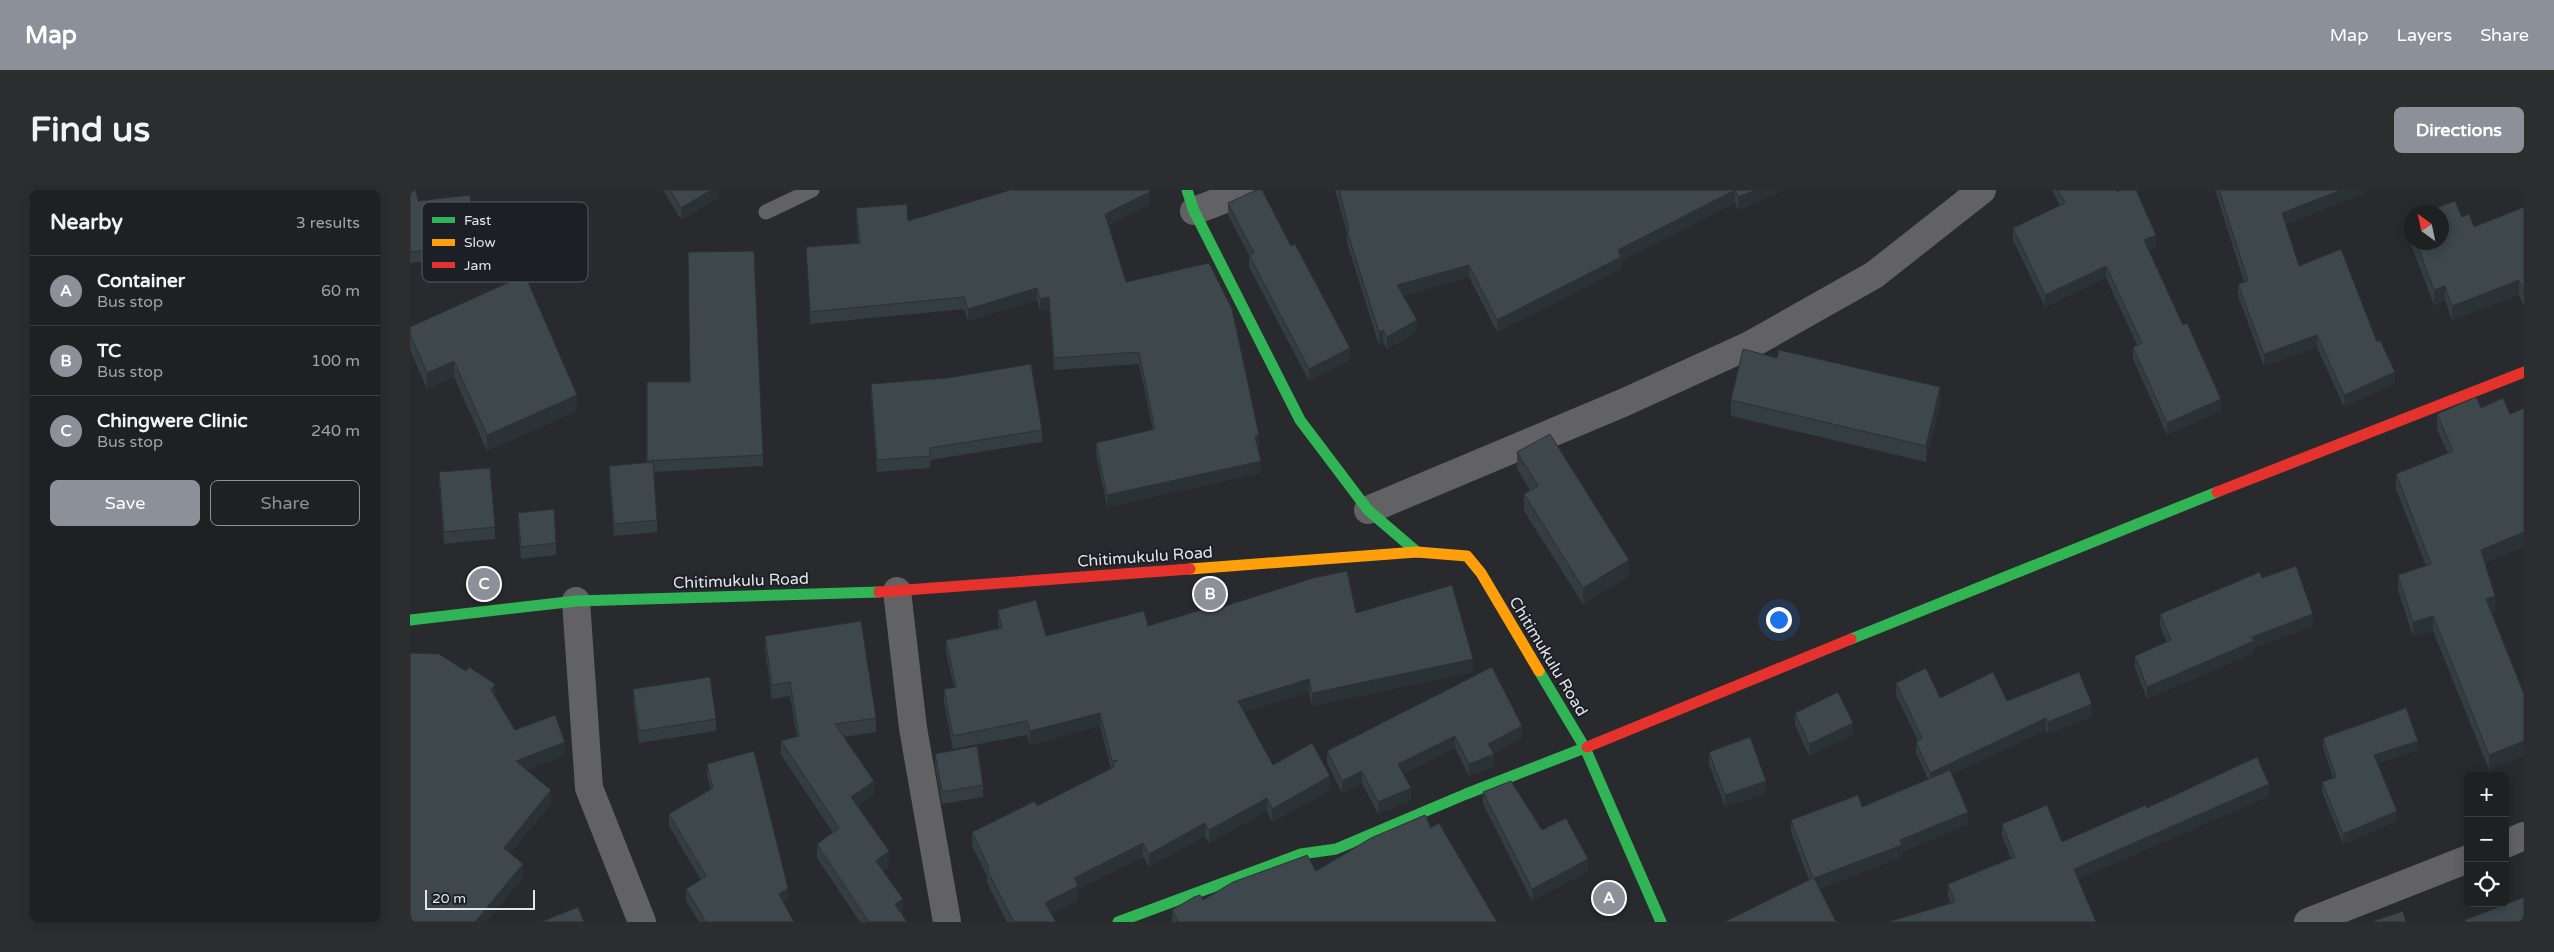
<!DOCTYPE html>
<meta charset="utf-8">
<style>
:root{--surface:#1e2022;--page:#2b2d2f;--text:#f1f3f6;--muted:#a1a3a5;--line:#3c3e40;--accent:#8c9099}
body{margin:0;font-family:"Varela Round",sans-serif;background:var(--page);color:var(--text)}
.controls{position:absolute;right:15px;bottom:15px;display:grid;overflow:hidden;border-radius:8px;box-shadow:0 2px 12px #0003}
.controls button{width:45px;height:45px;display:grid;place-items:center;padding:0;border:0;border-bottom:1px solid var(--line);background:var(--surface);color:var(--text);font:25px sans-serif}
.compass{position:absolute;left:1994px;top:15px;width:45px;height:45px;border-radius:50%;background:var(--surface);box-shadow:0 2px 12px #0003;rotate:327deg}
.scale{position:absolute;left:15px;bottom:12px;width:110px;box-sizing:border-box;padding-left:5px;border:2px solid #e1e5e9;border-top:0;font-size:14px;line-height:18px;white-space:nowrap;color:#e1e5e9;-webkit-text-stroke:4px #1c2026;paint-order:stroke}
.you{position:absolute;left:1368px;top:429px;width:18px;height:18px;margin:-12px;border:4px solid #fff;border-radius:50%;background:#1a73e8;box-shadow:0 0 0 8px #1a73e833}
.badge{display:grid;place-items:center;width:32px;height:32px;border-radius:50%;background:var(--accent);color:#fff;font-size:16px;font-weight:700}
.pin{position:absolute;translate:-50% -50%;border:2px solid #fff;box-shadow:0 1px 5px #0006}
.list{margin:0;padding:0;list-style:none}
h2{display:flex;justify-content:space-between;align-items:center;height:65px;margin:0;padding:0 20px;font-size:21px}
h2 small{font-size:16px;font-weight:400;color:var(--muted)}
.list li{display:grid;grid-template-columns:32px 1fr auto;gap:15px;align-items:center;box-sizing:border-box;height:70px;padding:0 20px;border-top:1px solid var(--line)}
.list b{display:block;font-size:19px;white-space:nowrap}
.list p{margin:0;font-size:16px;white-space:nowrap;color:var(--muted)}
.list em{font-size:16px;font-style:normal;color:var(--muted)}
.actions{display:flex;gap:10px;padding:15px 20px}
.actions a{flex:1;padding:11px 0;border:1px solid var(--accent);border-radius:8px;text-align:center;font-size:18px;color:var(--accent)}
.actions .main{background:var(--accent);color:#fff}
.icon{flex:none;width:28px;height:28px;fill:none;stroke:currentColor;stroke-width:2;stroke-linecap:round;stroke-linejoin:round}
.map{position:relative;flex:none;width:2114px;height:732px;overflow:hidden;border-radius:8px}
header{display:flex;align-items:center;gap:30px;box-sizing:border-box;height:70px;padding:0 25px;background:var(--accent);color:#fff}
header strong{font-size:24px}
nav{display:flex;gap:28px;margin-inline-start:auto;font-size:18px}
.intro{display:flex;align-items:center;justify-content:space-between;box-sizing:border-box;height:120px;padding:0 30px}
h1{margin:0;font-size:35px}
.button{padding:12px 22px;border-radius:8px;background:var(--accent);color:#fff;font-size:18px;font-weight:700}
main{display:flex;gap:30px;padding:0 30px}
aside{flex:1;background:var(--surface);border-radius:8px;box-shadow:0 2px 12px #0003}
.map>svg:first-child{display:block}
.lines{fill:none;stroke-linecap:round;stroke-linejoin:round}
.lane{stroke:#626264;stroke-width:15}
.street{stroke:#626264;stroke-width:28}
.fast{stroke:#30b455;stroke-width:11}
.slow{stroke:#ff9f0a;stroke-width:11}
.jam{stroke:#e5322d;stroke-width:11}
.wall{fill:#343d41}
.shaded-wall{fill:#2b3235}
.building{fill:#3d474c;stroke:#2b3235}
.labels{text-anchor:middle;stroke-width:4;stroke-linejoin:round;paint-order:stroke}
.street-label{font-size:16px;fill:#e1e5e9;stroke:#1c2026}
.key{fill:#1c2026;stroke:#575b60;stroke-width:1}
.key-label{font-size:14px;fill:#e1e5e9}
</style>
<header>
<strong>Map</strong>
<nav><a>Map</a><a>Layers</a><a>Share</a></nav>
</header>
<div class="intro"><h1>Find us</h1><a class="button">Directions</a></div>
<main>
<aside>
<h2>Nearby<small>3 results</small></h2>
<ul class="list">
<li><span class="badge">A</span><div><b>Container</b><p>Bus stop</p></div><em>60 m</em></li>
<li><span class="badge">B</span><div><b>TC</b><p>Bus stop</p></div><em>100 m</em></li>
<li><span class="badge">C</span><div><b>Chingwere Clinic</b><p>Bus stop</p></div><em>240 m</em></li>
</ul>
<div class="actions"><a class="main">Save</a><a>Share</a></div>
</aside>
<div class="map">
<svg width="2114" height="732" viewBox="0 0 2114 732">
<rect width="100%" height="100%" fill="#282a2d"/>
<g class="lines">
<path class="lane" d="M356 22 402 0"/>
<g class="street">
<path d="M784 21 839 0"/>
<path d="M958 320 1215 212 1340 155 1464 85 1572 0"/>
<path d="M487 401 503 538 537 732"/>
<path d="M166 411 179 598 232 732"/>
<path d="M2095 654 2114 646"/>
<path d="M1898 732 2058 669"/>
</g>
<g class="fast">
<path d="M777 0 784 21 890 230 958 320 1007 362"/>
<path d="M0 430 166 411 469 402"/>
<path d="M1441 449 1807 302"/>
<path d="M1129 481 1175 558 1251 732"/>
<path d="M708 732 891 664 926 659 1056 604 1177 557"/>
</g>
<path class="slow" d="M780 379 1007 362 1057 366 1071 383 1129 481"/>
<g class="jam">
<path d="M1807 302 2114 182"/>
<path d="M469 402 780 379"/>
<path d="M1177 557 1441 449"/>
</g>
</g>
<g class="wall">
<path d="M0 0 8 11 65 54V66L0 73Z"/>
<path d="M253 0H309V7L271 30Z"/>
<path d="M925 0H1375L1328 20 1325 13 1211 71V79L1087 142 1059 87 993 106 1007 142 977 159 973 152 969 155 937 53V43Z"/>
<path d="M1642 0H1706L1746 57 1739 60 1811 221 1757 245 1723 169V157L1727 155 1696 88 1635 117 1603 50V38L1650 16Z"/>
<path d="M1805 0H1957V2L1876 34 1889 76 1967 152 1985 193 1934 217 1907 157 1854 176 1828 106V94L1834 92Z"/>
<path d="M818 13 940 170 899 191 839 77V65L818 25Z"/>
<path d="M740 14 698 35 716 92 849 257H848L851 283 697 317 686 264V253L743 240 729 174 644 180 639 119 630 121 627 110 558 131 554 119 400 134 396 57 448 53 446 30V18L498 31Z"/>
<path d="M2114 17V117L2109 105 2042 130 2035 110 2024 115 1997 44V30L2002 28V52H2032L2052 27 2064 37Z"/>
<path d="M0 137 167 221 77 261 44 187 17 199 0 160Z"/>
<path d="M237 192 353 265V276L244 282 247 330V342L204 346 199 288V276L237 273Z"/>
<path d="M461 194 632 240V252L520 270V278L467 282 461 206Z"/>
<path d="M2066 207 2075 374 2085 422 2081 423 2079 580 2023 441 2003 447 1988 400V385L2016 376 1986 299V284L2038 264 2027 239V224Z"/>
<path d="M1321 210 1530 214 1516 272 1321 226Z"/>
<path d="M1107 262 1219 386 1173 414 1114 321V304L1120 300 1107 279Z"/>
<path d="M29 282 85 337V349L34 354 29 294Z"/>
<path d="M108 323 146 353V365L111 369 108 335Z"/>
<path d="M1852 388 1903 436 1844 458V463L1737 509 1725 478V466L1757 452 1750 436V424Z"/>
<path d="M806 419 946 423 1063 482 902 516 899 502 834 522 863 575 920 600 862 632 857 621 799 653 795 646 739 677 733 667 668 699V710L641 724 646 732H597L577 693V686L562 656V642L627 616 701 579 690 536 620 555 617 545 543 559 534 513V499L544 497 536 463V450L589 438 588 434V420L636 446 738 436Z"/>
<path d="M355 446 466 528V542L434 547 464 605 447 616 479 676 473 680 493 723 492 724 497 732H450L407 668V654L423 643 371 565V551L387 547 380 506 362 509 355 460Z"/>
<path d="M1082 477 1112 548 1084 563V576L1059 586 1045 558 993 584 1001 610 968 624 952 593 932 603 917 573V561Z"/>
<path d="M1486 493 1530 508 1597 511 1682 526 1638 544 1636 540 1542 584 1558 634 1492 662V667L1409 699 1399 690 1381 642V630L1452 617 1518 589 1506 563V552L1508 551 1486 505Z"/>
<path d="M223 499 306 529V541L229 553 223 511Z"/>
<path d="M1385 523 1443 545 1399 566 1385 535Z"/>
<path d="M1913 548 2008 560 1967 574 1987 631 1933 654 1912 602V592L1923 588 1913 557Z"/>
<path d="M1299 562 1356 603 1315 617 1299 574Z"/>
<path d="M525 564 573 595V607L532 614 525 576Z"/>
<path d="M297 574 378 710 373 712 384 732H289L276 711V699L291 690 259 636V624L301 599 297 586Z"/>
<path d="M1073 602 1132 640 1178 681 1122 711 1073 614Z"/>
<path d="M1859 606 1668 689 1540 713 1538 706V694L1601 668 1592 646V634L1652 652 1737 618Z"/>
<path d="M1021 638 1087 732H762V720L793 710 906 681Z"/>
</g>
<g class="shaded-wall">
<path d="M301 0H309V7L271 30V18Z"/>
<path d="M1325 0V13L1211 71V79L1087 142V130L1208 60Z"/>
<path d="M1346 0H1375L1328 20V7Z"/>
<path d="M1931 0H1957V2L1872 35V23Z"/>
<path d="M740 2V14L695 36V24Z"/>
<path d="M1746 45V57L1734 62V50Z"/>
<path d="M1059 75V87L987 108V95Z"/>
<path d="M1696 76V88L1635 117V105Z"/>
<path d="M2109 90V105L2042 130V116Z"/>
<path d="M2035 96V110L2024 115V100Z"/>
<path d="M627 98V110L558 131V119Z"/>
<path d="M639 107V119L630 121V109Z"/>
<path d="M1007 130V142L977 159V147Z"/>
<path d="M973 140V152L969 155V142Z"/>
<path d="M1907 145V157L1854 176V164Z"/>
<path d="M940 158V170L899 191V179Z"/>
<path d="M44 171V187L17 199V183Z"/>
<path d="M1985 182V193L1934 217V205Z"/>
<path d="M1530 197V214L1516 272V256Z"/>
<path d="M167 205V221L77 261V245Z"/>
<path d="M1811 209V221L1757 245V233Z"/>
<path d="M849 245V257L845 258V246Z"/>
<path d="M851 271V283L697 317V305Z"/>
<path d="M2114 342V357L2071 375V360Z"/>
<path d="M1219 370V386L1173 414V398Z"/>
<path d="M2085 406V422L2076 424V409Z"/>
<path d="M1903 424V436L1844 458V463L1737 509V497L1842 447Z"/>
<path d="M2023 426V441L2003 447V432Z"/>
<path d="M1063 469V482L902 516V503Z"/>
<path d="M899 489V502L828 524V511Z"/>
<path d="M85 494V507L81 500Z"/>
<path d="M1682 514V526L1638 544V532Z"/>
<path d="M690 523V536L620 555V541Z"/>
<path d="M1636 528V540L1520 595V583Z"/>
<path d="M1443 533V545L1399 566V554Z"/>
<path d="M1112 536V548L1078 566V554Z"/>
<path d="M1045 546V558L988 586V574Z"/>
<path d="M2008 551V560L1964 575V565Z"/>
<path d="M2114 551V566L2079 580V565Z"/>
<path d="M155 552V566L106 584V571Z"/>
<path d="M1084 564V576L1059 586V574Z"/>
<path d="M952 581V593L932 603V591Z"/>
<path d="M920 586V600L862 632V619Z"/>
<path d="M464 591V605L441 621V607Z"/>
<path d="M1356 591V603L1315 617V605Z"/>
<path d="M1859 594V606L1664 691V679Z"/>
<path d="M1001 598V610L968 624V612Z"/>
<path d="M141 600V614L94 671V658Z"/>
<path d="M857 608V621L799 653V640Z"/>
<path d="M1987 621V631L1933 654V644Z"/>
<path d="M1558 622V634L1492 662V667L1404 701V688L1490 650Z"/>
<path d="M795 633V646L739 677V664Z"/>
<path d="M733 653V667L668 699V710L635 727V713L664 688Z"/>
<path d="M479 661V676L466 685V671Z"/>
<path d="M1178 669V681L1122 711V699Z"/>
<path d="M113 674V688L76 732H65Z"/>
<path d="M378 698V710L369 715V704Z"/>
<path d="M493 709V723L485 728V714Z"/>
</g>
<g class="building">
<path d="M0 0H6L8 11 60 5 65 54 0 62Z"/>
<path d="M260 0H301L271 18Z"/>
<path d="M600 0H739L740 2 695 24 716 92 799 73 822 119 849 245 845 246 851 271 697 305 686 253 745 239 729 162 644 168 639 107 630 109 627 98 558 119 554 107 400 122 396 57 450 53 446 18 497 14 498 31Z"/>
<path d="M846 0H852L881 56 885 54 940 158 899 179 839 65 844 63 818 13Z"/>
<path d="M929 0H1346L1328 7 1325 0 1208 60 1211 67 1087 130 1059 75 987 95 1007 130 977 147 973 140 969 142 937 41 939 40Z"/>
<path d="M1648 0H1706L1707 2 1710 0H1726L1746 45 1734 50 1773 135 1777 133 1811 209 1757 233 1723 157 1732 153 1696 76 1635 105 1603 38 1655 13Z"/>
<path d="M1809 0H1931L1872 23 1889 76 1931 59 1967 152 1970 150 1985 182 1934 205 1907 145 1854 164 1828 94 1838 91Z"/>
<path d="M2045 11 2052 27 2059 24 2064 37 2114 17V102L2109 90 2042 116 2035 96 2024 100 2006 52H2032V22H2016Z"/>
<path d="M2002 28V41L1997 30Z"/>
<path d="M344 61 353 265 237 271V192H280L278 62Z"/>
<path d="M115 85 167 205 77 245 44 171 17 183 0 144V137Z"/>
<path d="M1333 159 1367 168 1369 160 1530 197 1516 256 1321 210Z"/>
<path d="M621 174 632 240 520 258V266L467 270 461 194 537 188Z"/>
<path d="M2066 207 2071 218 2093 208 2100 224 2114 218V342L2071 360 2085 406 2076 409 2114 504V551L2079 565 2023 426 2003 432 1988 385 2021 374 1986 284 2043 261 2027 224Z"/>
<path d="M1140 244 1219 370 1173 398 1114 304 1128 296 1107 262Z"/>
<path d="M243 272 247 330 204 334 199 276Z"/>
<path d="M80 278 85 337 34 342 29 282Z"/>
<path d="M144 319 146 353 111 357 108 323Z"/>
<path d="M1886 376 1903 424 1842 447 1844 451 1737 497 1725 466 1761 450 1750 424 1850 382 1852 388Z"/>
<path d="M937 381 946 423 1042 395 1063 469 902 503 899 489 828 511 863 575 902 553 920 586 862 619 857 608 799 640 795 633 739 664 733 653 664 688 668 696 635 713 646 732H604L577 680 579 678 562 642 625 611 627 616 704 577 703 573 708 570 702 571 690 523 620 541 617 531 543 546 534 499 546 497 536 450 592 438 588 420 626 410 636 446 734 421 738 436 804 416 806 419 903 388Z"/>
<path d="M451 431 466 528 425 534 464 591 441 607 479 661 466 671 493 709 485 714 497 732H459L407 654 429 638 371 551 389 546 380 492 362 495 355 446Z"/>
<path d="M0 463 29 464 56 481 59 477 85 494 81 500 105 540 145 525 155 552 106 571 141 600 94 658 113 674 65 732H0Z"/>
<path d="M1082 477 1112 536 1078 554 1084 564 1059 574 1045 546 988 574 1001 598 968 612 952 581 932 591 917 561Z"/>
<path d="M1516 478 1530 508 1583 482 1597 511 1669 482 1682 514 1638 532 1636 528 1520 583 1506 552 1512 548 1486 493Z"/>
<path d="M300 487 306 529 229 541 223 499Z"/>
<path d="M1428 502 1443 533 1399 554 1385 523Z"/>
<path d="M1996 518 2008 551 1964 565 1987 621 1933 644 1912 592 1926 587 1913 548Z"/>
<path d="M1340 547 1356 591 1315 605 1299 562Z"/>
<path d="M567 556 573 595 532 602 525 564Z"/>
<path d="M344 561 378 698 369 704 384 732H296L276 699 296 686 259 624 303 598 297 574Z"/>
<path d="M1847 567 1859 594 1664 679 1686 732H1478L1545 712 1538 694 1605 667 1592 634 1637 615 1652 652 1736 615 1737 618Z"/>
<path d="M1540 580 1558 622 1490 650 1492 655 1404 688 1426 732H1314L1403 688 1381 630 1448 605 1452 617Z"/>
<path d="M1101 591 1132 640 1156 628 1178 669 1122 699 1073 602Z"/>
<path d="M1015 625 1021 638 1029 633 1087 732H766L768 731 762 720 784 707 790 705 793 710 823 692 895 666 897 665 906 681 961 648Z"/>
<path d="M2114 707V732H2056L2055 730Z"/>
<path d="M168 717 174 732H131Z"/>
<path d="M1993 721 1996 732H1961Z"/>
</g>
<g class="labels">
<g class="street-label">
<text transform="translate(735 366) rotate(-4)" y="6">Chitimukulu Road</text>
<text transform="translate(331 390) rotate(-2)" y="6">Chitimukulu Road</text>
<text transform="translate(1139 466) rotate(59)" y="6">Chitimukulu Road</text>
</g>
</g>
<rect x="12" y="12" width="166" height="80" rx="8" class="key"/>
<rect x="22" y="27" width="23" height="6" fill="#30b455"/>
<rect x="22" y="49" width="23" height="7" fill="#ff9f0a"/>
<rect x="22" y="72" width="23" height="6" fill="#e5322d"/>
<g class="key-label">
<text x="54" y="35">Fast</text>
<text x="54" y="57">Slow</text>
<text x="54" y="80">Jam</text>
</g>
</svg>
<div class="controls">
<button>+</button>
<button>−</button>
<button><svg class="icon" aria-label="locate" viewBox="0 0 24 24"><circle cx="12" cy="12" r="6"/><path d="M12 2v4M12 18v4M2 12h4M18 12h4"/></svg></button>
</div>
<svg class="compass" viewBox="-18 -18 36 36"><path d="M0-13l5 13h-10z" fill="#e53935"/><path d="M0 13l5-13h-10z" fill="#a1a3a5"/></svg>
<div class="scale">20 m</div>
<div class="you"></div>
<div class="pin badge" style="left:1199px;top:708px">A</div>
<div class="pin badge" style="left:800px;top:404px">B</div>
<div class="pin badge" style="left:74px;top:394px">C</div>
</div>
</main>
